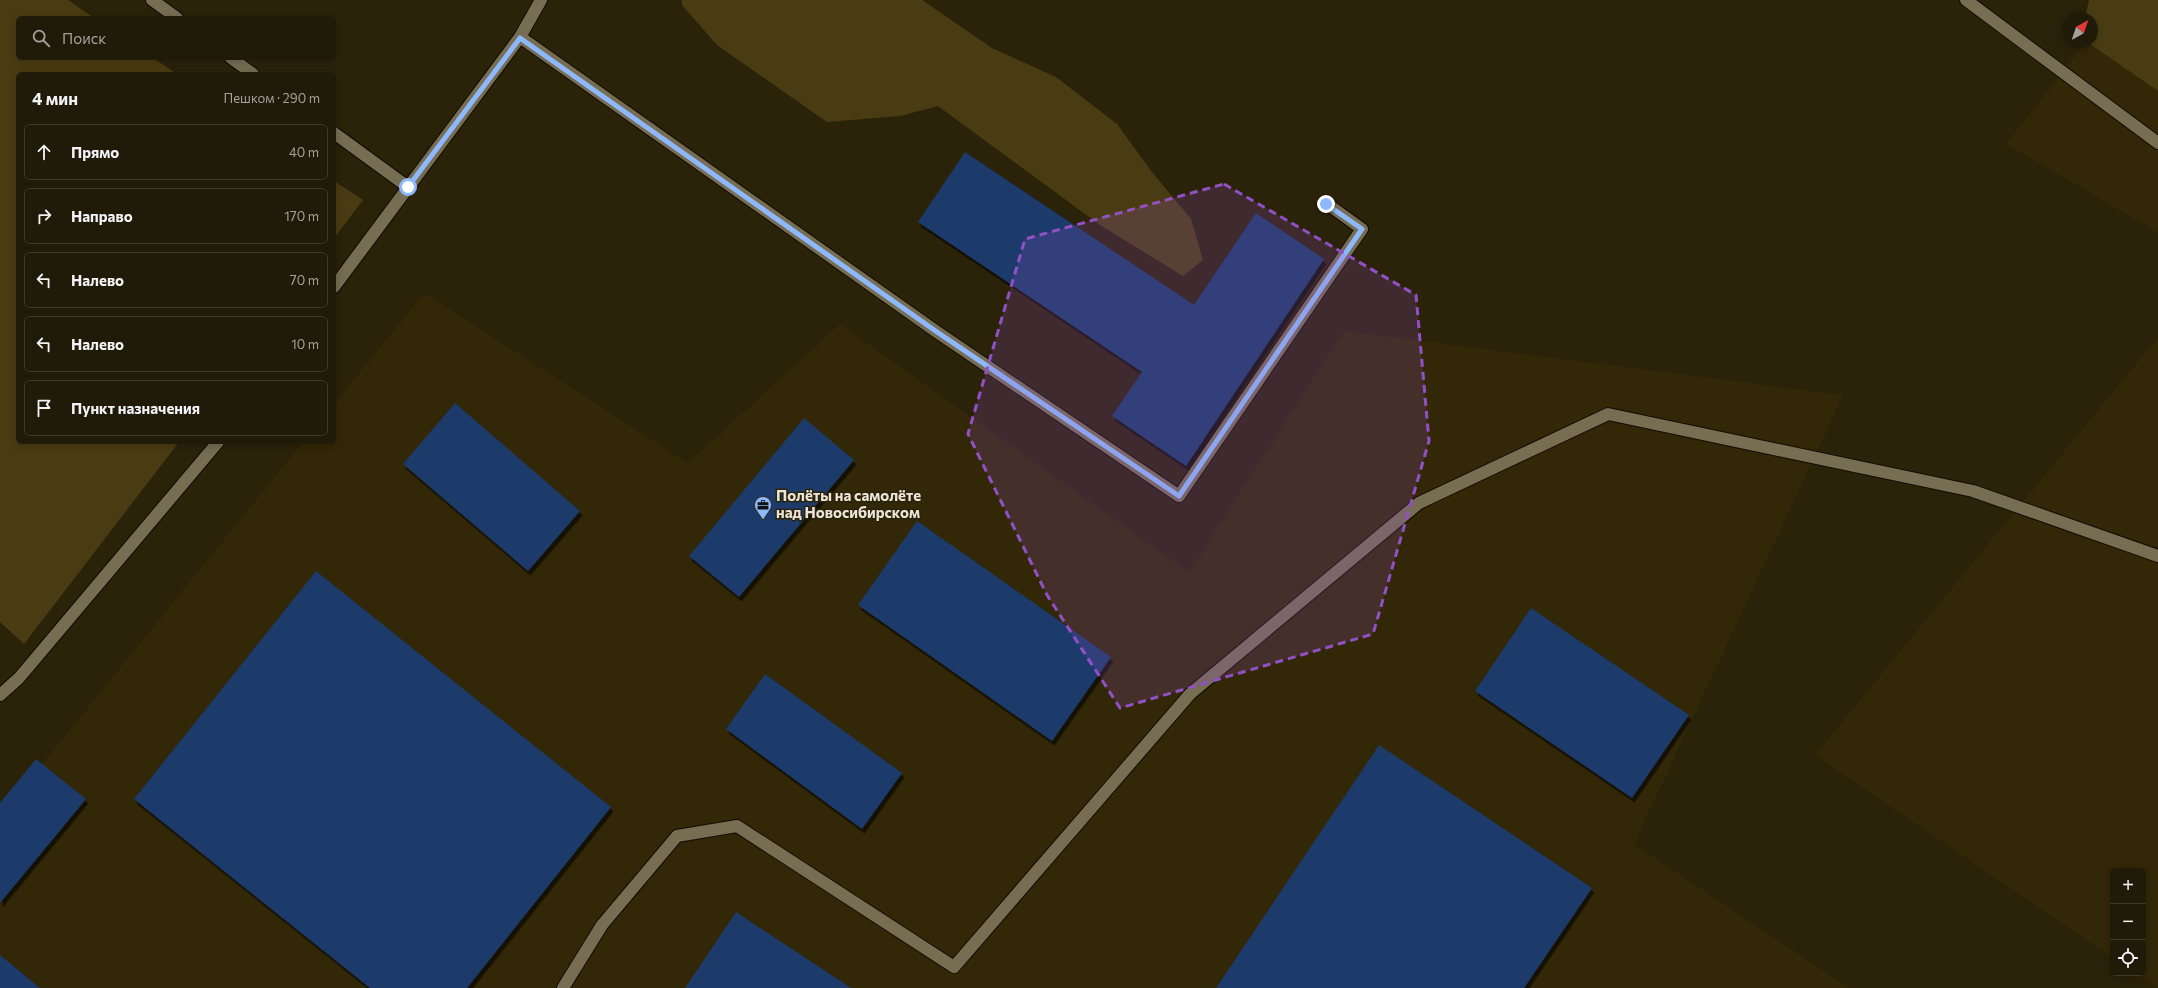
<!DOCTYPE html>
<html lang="ru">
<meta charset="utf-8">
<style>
:root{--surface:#201a08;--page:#2d2716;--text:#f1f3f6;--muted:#a2a19c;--line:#3d3829}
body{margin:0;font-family:Commissioner,sans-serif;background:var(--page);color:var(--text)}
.controls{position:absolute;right:12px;bottom:12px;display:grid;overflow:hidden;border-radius:6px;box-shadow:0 2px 10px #0003}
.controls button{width:36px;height:36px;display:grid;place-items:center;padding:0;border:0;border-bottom:1px solid var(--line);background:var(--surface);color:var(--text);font:20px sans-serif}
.compass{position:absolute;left:2062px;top:12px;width:36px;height:36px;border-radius:50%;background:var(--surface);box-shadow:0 2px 10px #0003;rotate:40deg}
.stop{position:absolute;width:12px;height:12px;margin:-9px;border:3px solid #8db9fc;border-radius:50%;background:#fff}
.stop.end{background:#8db9fc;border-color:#fff;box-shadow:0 1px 4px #0008}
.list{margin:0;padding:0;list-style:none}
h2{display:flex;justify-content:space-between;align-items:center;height:52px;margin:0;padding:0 16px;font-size:17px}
h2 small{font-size:13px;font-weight:400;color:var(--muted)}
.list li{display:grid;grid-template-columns:26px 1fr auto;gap:12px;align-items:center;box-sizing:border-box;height:56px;margin:0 8px 8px;padding:0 8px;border:1px solid var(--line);border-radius:6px}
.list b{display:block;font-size:15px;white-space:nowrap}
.list em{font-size:13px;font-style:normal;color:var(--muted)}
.icon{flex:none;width:22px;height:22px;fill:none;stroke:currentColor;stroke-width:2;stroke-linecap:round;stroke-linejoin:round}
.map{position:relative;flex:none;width:2158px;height:988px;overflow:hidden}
.search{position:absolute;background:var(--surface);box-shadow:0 2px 10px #0003;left:16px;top:16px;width:320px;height:44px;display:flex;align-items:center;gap:10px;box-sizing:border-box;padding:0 14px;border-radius:6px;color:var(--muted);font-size:15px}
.panel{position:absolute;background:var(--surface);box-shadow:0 2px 10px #0003;left:16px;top:72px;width:320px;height:372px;border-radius:6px}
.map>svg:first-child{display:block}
.built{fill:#322706}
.green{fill:#4a3c12}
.building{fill:#1b3a6a;filter:url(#shadow)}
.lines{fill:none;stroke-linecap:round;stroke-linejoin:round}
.minor-casing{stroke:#130b00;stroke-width:14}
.minor{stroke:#766d53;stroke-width:12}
.route{stroke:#8db9fc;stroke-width:5}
.marked{fill:#9151c4;fill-opacity:0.2;stroke:#9151c4;stroke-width:3;stroke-dasharray:8 5;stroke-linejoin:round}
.labels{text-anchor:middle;stroke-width:3;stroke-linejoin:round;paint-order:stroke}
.poi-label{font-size:15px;font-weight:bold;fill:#ebe5d7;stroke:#2b220a;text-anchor:start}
</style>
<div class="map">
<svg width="2158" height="988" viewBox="0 0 2158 988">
<defs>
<filter id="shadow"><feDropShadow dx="2.5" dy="4.5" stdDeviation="0" flood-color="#0009"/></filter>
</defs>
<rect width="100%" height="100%" fill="#2b220a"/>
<g class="built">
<path d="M2158 0V232L2006 144 2086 42H2092Z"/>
<path d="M424 293 688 463 840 324 1189 572 1344 331 1843 395 1634 844 1849 988H0V816L303 442H334V404Z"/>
<path d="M2158 337V988L2135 973H2143V871H2113V958L1815 755Z"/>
</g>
<g class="green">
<path d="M0 0H68L94 18H18V58H153L177 74H18V442H179L24 644 0 622Z"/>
<path d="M682 0H922L992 48 1056 77 1117 124 1152 172 1191 219 1203 260 1183 276 1100 225 938 106 900 116 827 122 717 45 682 5Z"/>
<path d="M2089 0H2158V91L2087 42H2092V18H2085Z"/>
<path d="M334 181 363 200 334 238Z"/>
</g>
<g class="building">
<path d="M965 152 1194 305 1256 213 1324 259 1186 466 1112 416 1142 372 918 222Z"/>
<path d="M455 403 580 511 528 571 403 464Z"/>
<path d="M804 418 854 460 739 597 689 556Z"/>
<path d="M917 521 1111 657 1052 741 858 605Z"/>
<path d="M316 571 611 807 467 988H370L134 799Z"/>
<path d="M1531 608 1689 715 1632 798 1475 691Z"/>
<path d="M765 674 902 773 862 829 726 729Z"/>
<path d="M1379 745 1592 888 1524 988H1216Z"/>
<path d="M36 759 86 799 0 903V803Z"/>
<path d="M736 912 851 988H685Z"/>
<path d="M0 955 40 988H0Z"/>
</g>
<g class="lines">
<defs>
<g id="minor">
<path d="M152 0 177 18"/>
<path d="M1966 0 2158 143"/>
<path d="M520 37 541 0"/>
<path d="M231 58 253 74"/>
<path d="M334 133 408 187"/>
<path d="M334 287 520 37 937 332 1179 496 1362 229 1326 203"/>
<path d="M0 695 19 678 218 442"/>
<path d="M563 988 602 925 677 836 737 826 954 967 1190 694 1419 503 1608 414 1973 491 2158 556"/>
</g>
</defs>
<use href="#minor" class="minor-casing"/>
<use href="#minor" class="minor"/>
</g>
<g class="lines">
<path class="route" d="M408 187 520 38 937 332 1179 496 1362 229 1326 204"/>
</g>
<path class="marked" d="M1224 184 1416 295 1429 441 1373 634 1120 708 1047 595 968 434 1025 239Z"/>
<defs>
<symbol id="office-pin" viewBox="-11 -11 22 30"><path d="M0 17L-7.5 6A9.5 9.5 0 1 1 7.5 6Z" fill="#8db9fc" stroke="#2b220a"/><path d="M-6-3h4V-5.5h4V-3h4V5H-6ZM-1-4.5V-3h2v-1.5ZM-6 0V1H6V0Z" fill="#111"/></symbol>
</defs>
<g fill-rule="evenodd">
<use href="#office-pin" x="753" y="495" width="20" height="27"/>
</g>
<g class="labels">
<g class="poi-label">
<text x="776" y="501">Полёты на самолёте<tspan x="776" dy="17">над Новосибирском</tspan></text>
</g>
</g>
</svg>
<div class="controls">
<button>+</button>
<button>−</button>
<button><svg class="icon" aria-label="locate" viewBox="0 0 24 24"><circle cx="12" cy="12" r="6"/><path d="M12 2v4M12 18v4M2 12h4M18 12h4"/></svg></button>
</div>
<svg class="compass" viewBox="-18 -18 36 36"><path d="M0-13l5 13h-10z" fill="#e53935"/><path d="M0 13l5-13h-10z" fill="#a2a19c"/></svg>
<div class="stop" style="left:408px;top:187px"></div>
<div class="stop end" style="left:1326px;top:204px"></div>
<div class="search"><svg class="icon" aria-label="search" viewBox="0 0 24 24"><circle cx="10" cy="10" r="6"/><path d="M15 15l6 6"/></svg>Поиск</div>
<section class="panel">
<h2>4 мин<small>Пешком · 290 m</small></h2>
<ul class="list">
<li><svg class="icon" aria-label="ahead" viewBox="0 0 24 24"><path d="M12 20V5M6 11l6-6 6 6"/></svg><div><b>Прямо</b></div><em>40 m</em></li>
<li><svg class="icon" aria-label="right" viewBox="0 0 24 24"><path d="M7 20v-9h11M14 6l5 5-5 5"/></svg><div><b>Направо</b></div><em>170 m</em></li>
<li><svg class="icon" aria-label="left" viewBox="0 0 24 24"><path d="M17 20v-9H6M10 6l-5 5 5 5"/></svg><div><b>Налево</b></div><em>70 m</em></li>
<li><svg class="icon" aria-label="left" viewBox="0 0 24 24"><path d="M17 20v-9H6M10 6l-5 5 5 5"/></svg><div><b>Налево</b></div><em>10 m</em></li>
<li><svg class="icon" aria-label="arrive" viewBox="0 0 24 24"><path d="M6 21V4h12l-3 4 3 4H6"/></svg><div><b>Пункт назначения</b></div></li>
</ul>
</section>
</div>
